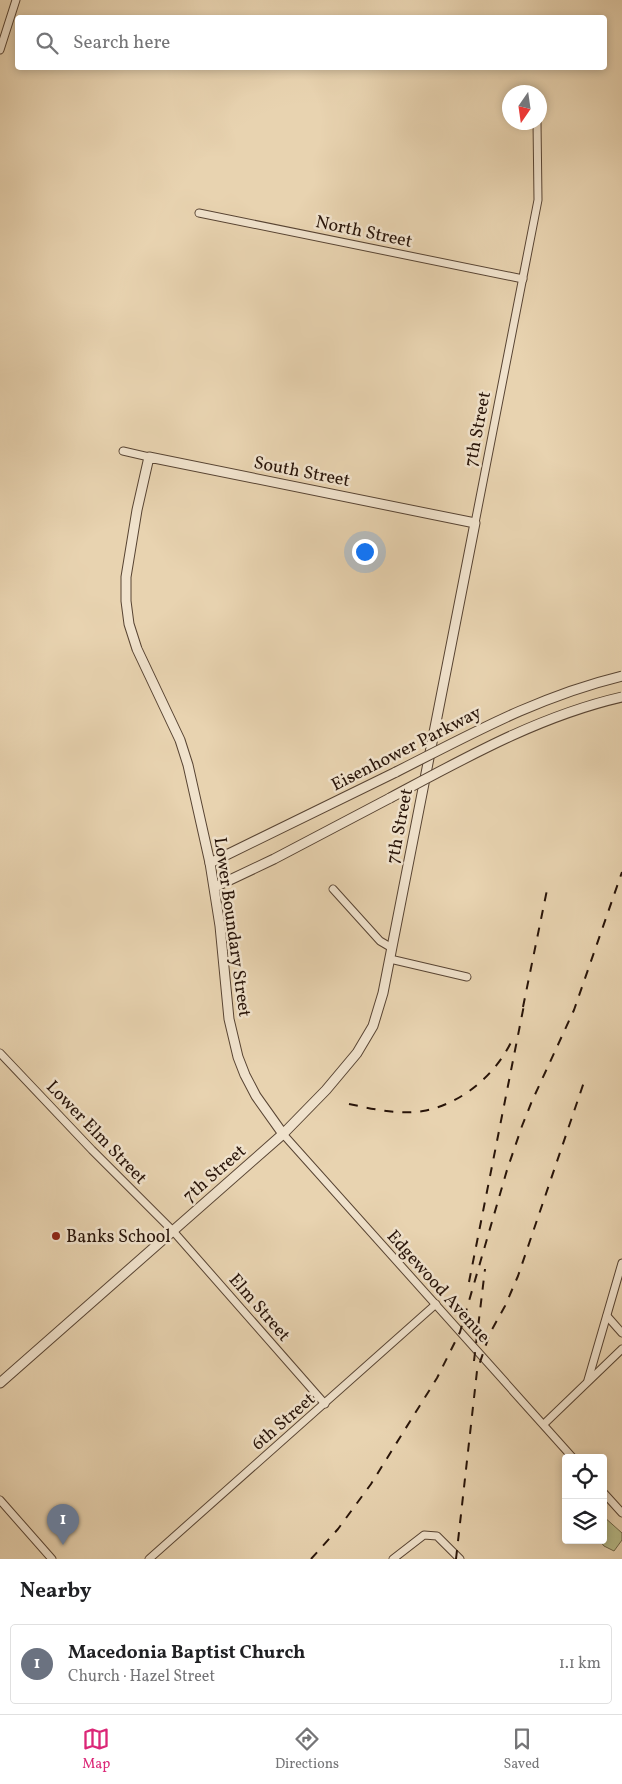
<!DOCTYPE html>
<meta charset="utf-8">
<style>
:root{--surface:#fff;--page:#f6f6f6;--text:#202124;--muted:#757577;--line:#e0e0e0;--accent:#db2777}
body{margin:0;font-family:Vollkorn,serif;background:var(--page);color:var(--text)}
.controls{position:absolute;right:15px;bottom:15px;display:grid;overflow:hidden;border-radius:5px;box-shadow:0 2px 8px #0003}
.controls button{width:45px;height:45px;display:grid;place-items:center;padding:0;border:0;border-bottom:1px solid var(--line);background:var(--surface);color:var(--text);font:25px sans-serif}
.compass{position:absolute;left:502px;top:85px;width:45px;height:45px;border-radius:50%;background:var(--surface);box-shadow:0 2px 8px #0003;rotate:193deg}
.you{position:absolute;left:364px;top:551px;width:18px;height:18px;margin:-12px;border:4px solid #fff;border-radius:50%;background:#1a73e8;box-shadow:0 0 0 8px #1a73e833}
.badge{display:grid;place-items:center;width:32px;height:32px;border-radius:50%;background:var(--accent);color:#fff;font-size:16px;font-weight:700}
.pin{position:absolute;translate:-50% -41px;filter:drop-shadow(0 1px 2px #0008)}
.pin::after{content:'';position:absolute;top:26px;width:18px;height:15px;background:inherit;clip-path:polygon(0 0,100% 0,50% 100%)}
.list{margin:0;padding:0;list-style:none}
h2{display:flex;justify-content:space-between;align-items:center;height:65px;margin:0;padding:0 20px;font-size:21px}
h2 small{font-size:16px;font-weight:400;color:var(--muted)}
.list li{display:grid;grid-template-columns:32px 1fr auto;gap:15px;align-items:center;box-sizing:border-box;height:80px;margin:0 10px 10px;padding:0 10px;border:1px solid var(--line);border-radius:5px}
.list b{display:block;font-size:19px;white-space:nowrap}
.list p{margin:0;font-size:16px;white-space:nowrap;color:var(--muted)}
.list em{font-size:16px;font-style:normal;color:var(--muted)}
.icon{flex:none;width:28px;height:28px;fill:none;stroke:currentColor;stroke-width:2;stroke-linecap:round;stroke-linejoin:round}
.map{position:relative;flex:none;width:622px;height:1559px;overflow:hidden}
.search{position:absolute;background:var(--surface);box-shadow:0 2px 8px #0003;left:15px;right:15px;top:15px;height:55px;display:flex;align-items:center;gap:12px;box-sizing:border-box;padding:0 18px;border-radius:5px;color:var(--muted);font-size:19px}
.sheet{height:155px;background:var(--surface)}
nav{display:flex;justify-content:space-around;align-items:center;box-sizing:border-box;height:70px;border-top:1px solid var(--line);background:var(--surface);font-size:14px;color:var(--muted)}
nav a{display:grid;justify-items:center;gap:2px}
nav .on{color:var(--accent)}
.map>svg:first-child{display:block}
.green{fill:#b8bc8a;stroke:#70684a}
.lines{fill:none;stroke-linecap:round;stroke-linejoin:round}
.minor-casing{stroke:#584433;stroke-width:9}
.tertiary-casing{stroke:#584433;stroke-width:11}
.minor{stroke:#f0e2cc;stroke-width:7}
.tertiary{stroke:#f0e2cc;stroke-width:9}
.rail{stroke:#281409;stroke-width:2;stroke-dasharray:9 9;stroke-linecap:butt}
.tertiary-bridge-casing{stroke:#584433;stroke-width:11;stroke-linecap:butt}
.tertiary-bridge{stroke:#f0e2cc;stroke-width:9}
.poi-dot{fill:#8f2418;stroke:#f0e2cc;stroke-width:2}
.labels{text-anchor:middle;stroke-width:5;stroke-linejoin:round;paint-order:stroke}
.street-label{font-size:18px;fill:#281409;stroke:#f0e2cc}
.poi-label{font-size:18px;fill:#281409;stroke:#f0e2cc;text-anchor:start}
</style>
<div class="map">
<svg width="622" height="1559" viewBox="0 0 622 1559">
<rect width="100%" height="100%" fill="#e8d3b0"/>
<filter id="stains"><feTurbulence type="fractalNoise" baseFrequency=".004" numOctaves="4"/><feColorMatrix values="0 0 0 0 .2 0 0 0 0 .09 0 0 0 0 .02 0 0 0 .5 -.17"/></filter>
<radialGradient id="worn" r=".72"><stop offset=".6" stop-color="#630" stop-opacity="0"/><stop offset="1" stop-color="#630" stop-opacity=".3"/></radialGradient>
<path class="green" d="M603 1516 622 1533V1540L614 1551 604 1546 599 1540H603Z"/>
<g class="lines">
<defs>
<g id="minor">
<path d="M0 50 16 0"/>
<path d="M199 213 523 279"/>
<path d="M123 451 149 457"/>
<path d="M475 523 538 200 537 122"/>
<path d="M333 889 380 941 392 948"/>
<path d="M390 959 467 977"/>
<path d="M0 1053 92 1150 173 1231 325 1404"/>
<path d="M283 1134 573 1458"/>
<path d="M607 1316 622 1333"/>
<path d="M588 1380 622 1263"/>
<path d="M544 1424 622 1349"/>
<path d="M603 1492 622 1513"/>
<path d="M0 1500 52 1559"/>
<path d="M149 1559 436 1304"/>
<path d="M393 1559 424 1535 437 1536 460 1559"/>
</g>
<g id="tertiary">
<path d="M210 863 396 772"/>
<path d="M215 887 274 859 390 798"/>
<path d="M0 1383 283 1134 326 1090 357 1053 373 1026 383 993 475 523 149 457 137 510 126 577V601L129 624 137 649 180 740 188 765 210 863 220 926 229 1019 238 1057 245 1075 256 1096 283 1134"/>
</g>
</defs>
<use href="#minor" class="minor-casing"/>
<use href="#tertiary" class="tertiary-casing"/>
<use href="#minor" class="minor"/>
<use href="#tertiary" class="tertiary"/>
<g class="rail">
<path d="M523 1007 548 885"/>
<path d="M349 1104C373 1109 398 1115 423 1111 462 1104 497 1074 513 1038"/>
<path d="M469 1282 525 1000"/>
<path d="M474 1361 485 1269"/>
<path d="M311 1559 338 1529 371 1484 437 1378 460 1332 507 1170 522 1126 532 1101 574 1010 622 872"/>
<path d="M456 1559 477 1371 490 1333 505 1306 518 1276 584 1082"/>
</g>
<defs>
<g id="tertiary-bridge">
<path d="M396 772C471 734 539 696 622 676"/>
<path d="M390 798C465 758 539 716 622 697"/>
</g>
</defs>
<use href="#tertiary-bridge" class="tertiary-bridge-casing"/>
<use href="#tertiary-bridge" class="tertiary-bridge"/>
</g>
<circle class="poi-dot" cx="56" cy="1236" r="5"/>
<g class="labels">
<g class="street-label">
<text transform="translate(364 231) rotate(12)" y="6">North Street</text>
<text transform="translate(477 429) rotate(-79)" y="6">7th Street</text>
<text transform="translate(302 471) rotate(11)" y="6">South Street</text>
<text transform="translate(406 748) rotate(-27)" y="6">Eisenhower Parkway</text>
<text transform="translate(399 826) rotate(-79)" y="6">7th Street</text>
<text transform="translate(233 927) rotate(82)" y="6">Lower Boundary Street</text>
<text transform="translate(97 1132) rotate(46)" y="6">Lower Elm Street</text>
<text transform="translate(214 1173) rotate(-41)" y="6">7th Street</text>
<text transform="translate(439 1286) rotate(48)" y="6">Edgewood Avenue</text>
<text transform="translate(260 1307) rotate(49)" y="6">Elm Street</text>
<text transform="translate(283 1421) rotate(-41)" y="6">6th Street</text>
</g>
<g class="poi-label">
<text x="66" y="1242">Banks School</text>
</g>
</g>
<rect width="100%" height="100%" filter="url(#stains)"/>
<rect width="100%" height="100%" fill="url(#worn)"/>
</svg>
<div class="controls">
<button><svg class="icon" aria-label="locate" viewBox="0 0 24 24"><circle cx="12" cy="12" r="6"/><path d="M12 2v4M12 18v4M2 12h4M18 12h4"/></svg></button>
<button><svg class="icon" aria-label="layers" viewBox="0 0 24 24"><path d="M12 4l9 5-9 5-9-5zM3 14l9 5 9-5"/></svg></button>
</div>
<svg class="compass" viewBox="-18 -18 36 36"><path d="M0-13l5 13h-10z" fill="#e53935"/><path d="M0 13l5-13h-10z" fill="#757577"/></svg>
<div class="you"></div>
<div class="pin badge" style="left:63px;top:1545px;background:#6b7280">1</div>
<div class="search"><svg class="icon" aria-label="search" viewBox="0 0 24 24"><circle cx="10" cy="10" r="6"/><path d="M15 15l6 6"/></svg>Search here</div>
</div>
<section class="sheet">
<h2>Nearby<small></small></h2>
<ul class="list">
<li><span class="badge" style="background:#6b7280">1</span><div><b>Macedonia Baptist Church</b><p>Church · Hazel Street</p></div><em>1.1 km</em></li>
</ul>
</section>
<nav>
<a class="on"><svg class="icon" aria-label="map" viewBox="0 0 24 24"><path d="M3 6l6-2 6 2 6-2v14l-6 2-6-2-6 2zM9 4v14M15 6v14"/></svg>Map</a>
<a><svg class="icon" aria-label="directions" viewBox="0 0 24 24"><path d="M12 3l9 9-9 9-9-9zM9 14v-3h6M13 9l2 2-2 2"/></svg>Directions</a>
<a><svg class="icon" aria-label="saved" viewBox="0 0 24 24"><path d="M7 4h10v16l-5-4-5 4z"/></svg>Saved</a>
</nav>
